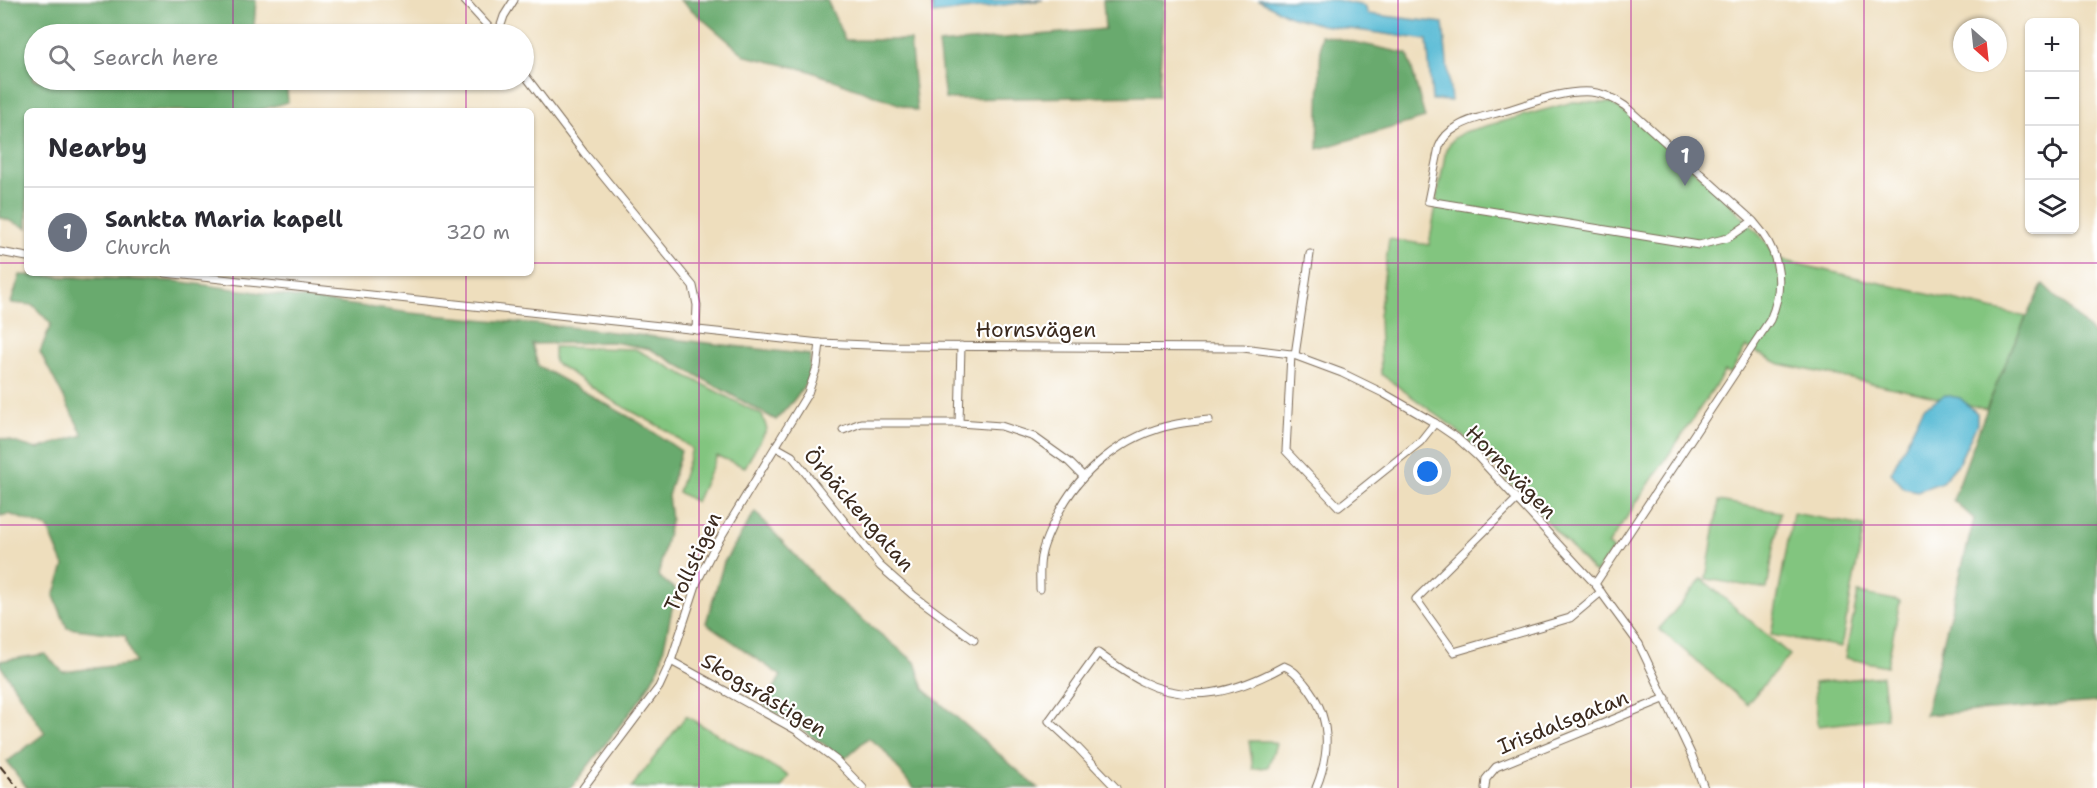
<!DOCTYPE html>
<meta charset="utf-8">
<style>
:root{--surface:#fff;--page:#f2f2f3;--text:#2b2b33;--muted:#7c7c81;--line:#e1e1e2;--accent:#7c3aed}
body{margin:0;font-family:"Shantell Sans",sans-serif;background:var(--page);color:var(--text)}
.controls{position:absolute;right:18px;top:18px;display:grid;overflow:hidden;border-radius:9px;box-shadow:0 2px 4px #0004}
.controls button{width:54px;height:54px;display:grid;place-items:center;padding:0;border:0;border-bottom:2px solid var(--line);background:var(--surface);color:var(--text);font:30px sans-serif}
.compass{position:absolute;left:1953px;top:18px;width:54px;height:54px;border-radius:50%;background:var(--surface);box-shadow:0 2px 4px #0004;rotate:153deg}
.you{position:absolute;left:1428px;top:472px;width:21px;height:21px;margin:-15px;border:4px solid #fff;border-radius:50%;background:#1a73e8;box-shadow:0 0 0 9px #1a73e833}
.badge{display:grid;place-items:center;width:39px;height:39px;border-radius:50%;background:var(--accent);color:#fff;font-size:20px;font-weight:700}
.pin{position:absolute;translate:-50% -50px;filter:drop-shadow(0 2px 3px #0008)}
.pin::after{content:'';position:absolute;top:32px;width:21px;height:18px;background:inherit;clip-path:polygon(0 0,100% 0,50% 100%)}
.list{margin:0;padding:0;list-style:none}
h2{display:flex;justify-content:space-between;align-items:center;height:78px;margin:0;padding:0 24px;font-size:26px}
h2 small{font-size:20px;font-weight:400;color:var(--muted)}
.list li{display:grid;grid-template-columns:39px 1fr auto;gap:18px;align-items:center;box-sizing:border-box;height:90px;padding:0 24px;border-top:2px solid var(--line)}
.list b{display:block;font-size:22px;white-space:nowrap}
.list p{margin:0;font-size:20px;white-space:nowrap;color:var(--muted)}
.list em{font-size:20px;font-style:normal;color:var(--muted)}
.icon{flex:none;width:33px;height:33px;fill:none;stroke:currentColor;stroke-width:2;stroke-linecap:round;stroke-linejoin:round}
.map{position:relative;flex:none;width:2097px;height:788px;overflow:hidden}
.search{position:absolute;background:var(--surface);box-shadow:0 2px 4px #0004;left:24px;top:24px;width:510px;height:66px;display:flex;align-items:center;gap:15px;box-sizing:border-box;padding:0 21px;border-radius:33px;color:var(--muted);font-size:22px}
.panel{position:absolute;background:var(--surface);box-shadow:0 2px 4px #0004;left:24px;top:108px;width:510px;height:168px;border-radius:9px}
.map>svg:first-child{display:block}
.green{fill:#82c57f;stroke:#5e784e;stroke-width:1.5}
.forest{fill:#69aa6e;stroke:#526a46;stroke-width:1.5}
.water{fill:#55b9d4;stroke:#487279;stroke-width:1.5}
.lines{fill:none;stroke-linecap:round;stroke-linejoin:round}
.minor-casing{stroke:#7a6956;stroke-width:9}
.minor{stroke:#fff;stroke-width:7}
.rail{stroke:#3b2a1e;stroke-width:2;stroke-dasharray:9 4.5;stroke-linecap:butt}
.grid{fill:none;stroke:#b5179e;stroke-width:1.5;stroke-opacity:0.55}
.labels{text-anchor:middle;stroke-width:4.5;stroke-linejoin:round;paint-order:stroke}
.street-label{font-size:21px;fill:#3b2a1e;stroke:#fff}
</style>
<div class="map">
<svg width="2097" height="788" viewBox="0 0 2097 788">
<rect width="100%" height="100%" fill="#fff"/>
<filter id="ink" filterUnits="userSpaceOnUse"><feTurbulence type="fractalNoise" baseFrequency=".0167" numOctaves="2"/><feDisplacementMap in="SourceGraphic" scale="12" xChannelSelector="R" yChannelSelector="G"/><feConvolveMatrix kernelMatrix="1 2 1 2 8 2 1 2 1" color-interpolation-filters="sRGB"/></filter>
<filter id="wash" filterUnits="userSpaceOnUse"><feTurbulence type="fractalNoise" baseFrequency=".008" numOctaves="4" result="noise"/><feDisplacementMap in="SourceGraphic" scale="24" xChannelSelector="R" yChannelSelector="G"/><feGaussianBlur stdDeviation="1.35" result="paint"/><feColorMatrix in="noise" values="0 0 0 0 0 0 0 0 0 0 0 0 0 0 0 0 0 1.4 0 .05"/><feComposite in="paint" operator="in"/></filter>
<g filter="url(#wash)">
<rect width="100%" height="100%" fill="#eedebd"/>
<g class="green">
<path d="M1573 102 1610 103 1628 114C1682 159 1737 205 1781 260L2026 317 1986 409 1913 392 1780 364 1746 347 1730 374 1725 371 1608 545 1613 549 1595 573 1491 462 1452 426 1381 374 1379 316 1389 239 1429 245 1446 149 1454 138 1464 132Z"/>
<path d="M554 347 635 349 762 415 767 429 745 467 717 456 696 502 678 492 692 449 666 430 613 401 554 362Z"/>
<path d="M1719 501 1780 512 1767 589 1706 579Z"/>
<path d="M1793 513 1864 526 1841 647 1771 635Z"/>
<path d="M1702 579 1790 655 1747 704 1659 629Z"/>
<path d="M1858 593 1900 601 1887 666 1845 658Z"/>
<path d="M1882 676 1887 718 1818 726 1814 683Z"/>
<path d="M686 716 789 776 781 788H631Z"/>
<path d="M1249 741H1269L1276 744 1268 767 1253 769Z"/>
</g>
<g class="forest">
<path d="M0 0H256L254 27 282 29V34H34V80H286L288 102 257 111H27V228L0 217Z"/>
<path d="M680 0H827L845 40H910L917 111 807 70 746 56Z"/>
<path d="M1103 0H1165L1158 96 945 99 938 44 1105 29Z"/>
<path d="M1321 35 1408 54 1425 118 1318 149Z"/>
<path d="M20 275 175 281 411 313 578 328 810 355 809 380 793 401 776 420 650 349 613 342 532 344 538 366 640 423 681 451 668 496 671 519 658 576 676 590 660 666 642 697 571 788H27L7 762 45 733 0 665V661L45 654 63 672 135 663 125 635 67 628 54 596 64 566 48 528 9 514 0 516V438L37 449 83 435 40 352 51 324 33 305 11 303Z"/>
<path d="M2043 284 2092 332 2097 334V702L1925 715 1974 519 1953 500C1980 427 2006 353 2043 284Z"/>
<path d="M755 512 832 595 915 662 924 689 1038 788H913L882 748 868 738 843 760 821 742 764 705 781 676 706 623 724 562Z"/>
</g>
<g class="water">
<path d="M932 0H1043L933 14Z"/>
<path d="M1258 0H1336L1365 6 1368 14 1443 23 1451 101 1432 100 1427 40 1322 25 1290 16Z"/>
<path d="M1945 395 1960 398 1977 413V424L1958 464 1942 482 1917 491 1904 488 1891 473 1924 407Z"/>
</g>
</g>
<g filter="url(#ink)">
<g class="lines">
<defs>
<g id="minor">
<path d="M464 0 495 34"/>
<path d="M498 34 504 16 514 0"/>
<path d="M524 74 585 154 693 286 697 305 696 330"/>
<path d="M0 252 27 257"/>
<path d="M165 273 820 343 892 346 1243 348 1291 354 1342 373 1383 393 1435 423 1457 438 1477 456 1595 584 1639 644 1692 756 1704 788"/>
<path d="M1291 354 1286 451 1339 507 1420 442 1435 423"/>
<path d="M1295 355 1310 254"/>
<path d="M959 423 961 346"/>
<path d="M843 430 861 423H959L1001 426 1034 437 1069 462 1083 476"/>
<path d="M776 447 792 456 880 566 913 595 974 640"/>
<path d="M1517 499 1416 599 1454 652 1570 618 1601 592"/>
<path d="M1595 584 1770 320C1786 284 1780 251 1753 221L1625 106C1615 99 1603 93 1591 92 1560 90 1530 104 1501 112 1486 116 1469 119 1457 127 1448 132 1442 139 1439 147L1428 201 1699 245 1728 238 1753 221"/>
<path d="M1040 589C1040 579 1039 567 1041 557 1043 544 1049 533 1054 522 1076 473 1123 434 1177 424 1187 422 1198 421 1209 420"/>
<path d="M671 661 796 730 836 760 863 788"/>
<path d="M583 788 659 687 671 661 697 582 713 550 808 393 817 367 820 343"/>
<path d="M1116 788 1078 748 1049 721 1098 653C1112 663 1126 673 1141 681 1191 706 1239 691 1284 666 1293 669 1298 676 1305 684 1331 715 1331 752 1316 788"/>
<path d="M1485 788 1486 779 1496 767 1666 698"/>
</g>
</defs>
<use href="#minor" class="minor-casing"/>
<use href="#minor" class="minor"/>
<path class="rail" d="M0 766 18 788"/>
</g>
</g>
<path class="grid" d="M233 0V34M466 0V34M699 0V788M932 0V788M1165 0V788M1398 0V788M1631 0V788M1864 0V788M233 80V111M466 80V111M0 263H27M531 263H2097M233 273V788M466 273V788M0 525H2097"/>
<g class="labels">
<g class="street-label">
<text x="1036" y="337">Hornsvägen</text>
<text transform="translate(1511 472) rotate(46)" y="7">Hornsvägen</text>
<text transform="translate(859 510) rotate(49)" y="7">Örbäckengatan</text>
<text transform="translate(693 562) rotate(-65)" y="7">Trollstigen</text>
<text transform="translate(764 695) rotate(31)" y="7">Skogsråstigen</text>
<text transform="translate(1563 722) rotate(-22)" y="7">Irisdalsgatan</text>
</g>
</g>
</svg>
<div class="controls">
<button>+</button>
<button>−</button>
<button><svg class="icon" aria-label="locate" viewBox="0 0 24 24"><circle cx="12" cy="12" r="6"/><path d="M12 2v4M12 18v4M2 12h4M18 12h4"/></svg></button>
<button><svg class="icon" aria-label="layers" viewBox="0 0 24 24"><path d="M12 4l9 5-9 5-9-5zM3 14l9 5 9-5"/></svg></button>
</div>
<svg class="compass" viewBox="-18 -18 36 36"><path d="M0-13l5 13h-10z" fill="#e53935"/><path d="M0 13l5-13h-10z" fill="#7c7c81"/></svg>
<div class="you"></div>
<div class="pin badge" style="left:1685px;top:186px;background:#6b7280">1</div>
<div class="search"><svg class="icon" aria-label="search" viewBox="0 0 24 24"><circle cx="10" cy="10" r="6"/><path d="M15 15l6 6"/></svg>Search here</div>
<section class="panel">
<h2>Nearby<small></small></h2>
<ul class="list">
<li><span class="badge" style="background:#6b7280">1</span><div><b>Sankta Maria kapell</b><p>Church</p></div><em>320 m</em></li>
</ul>
</section>
</div>
